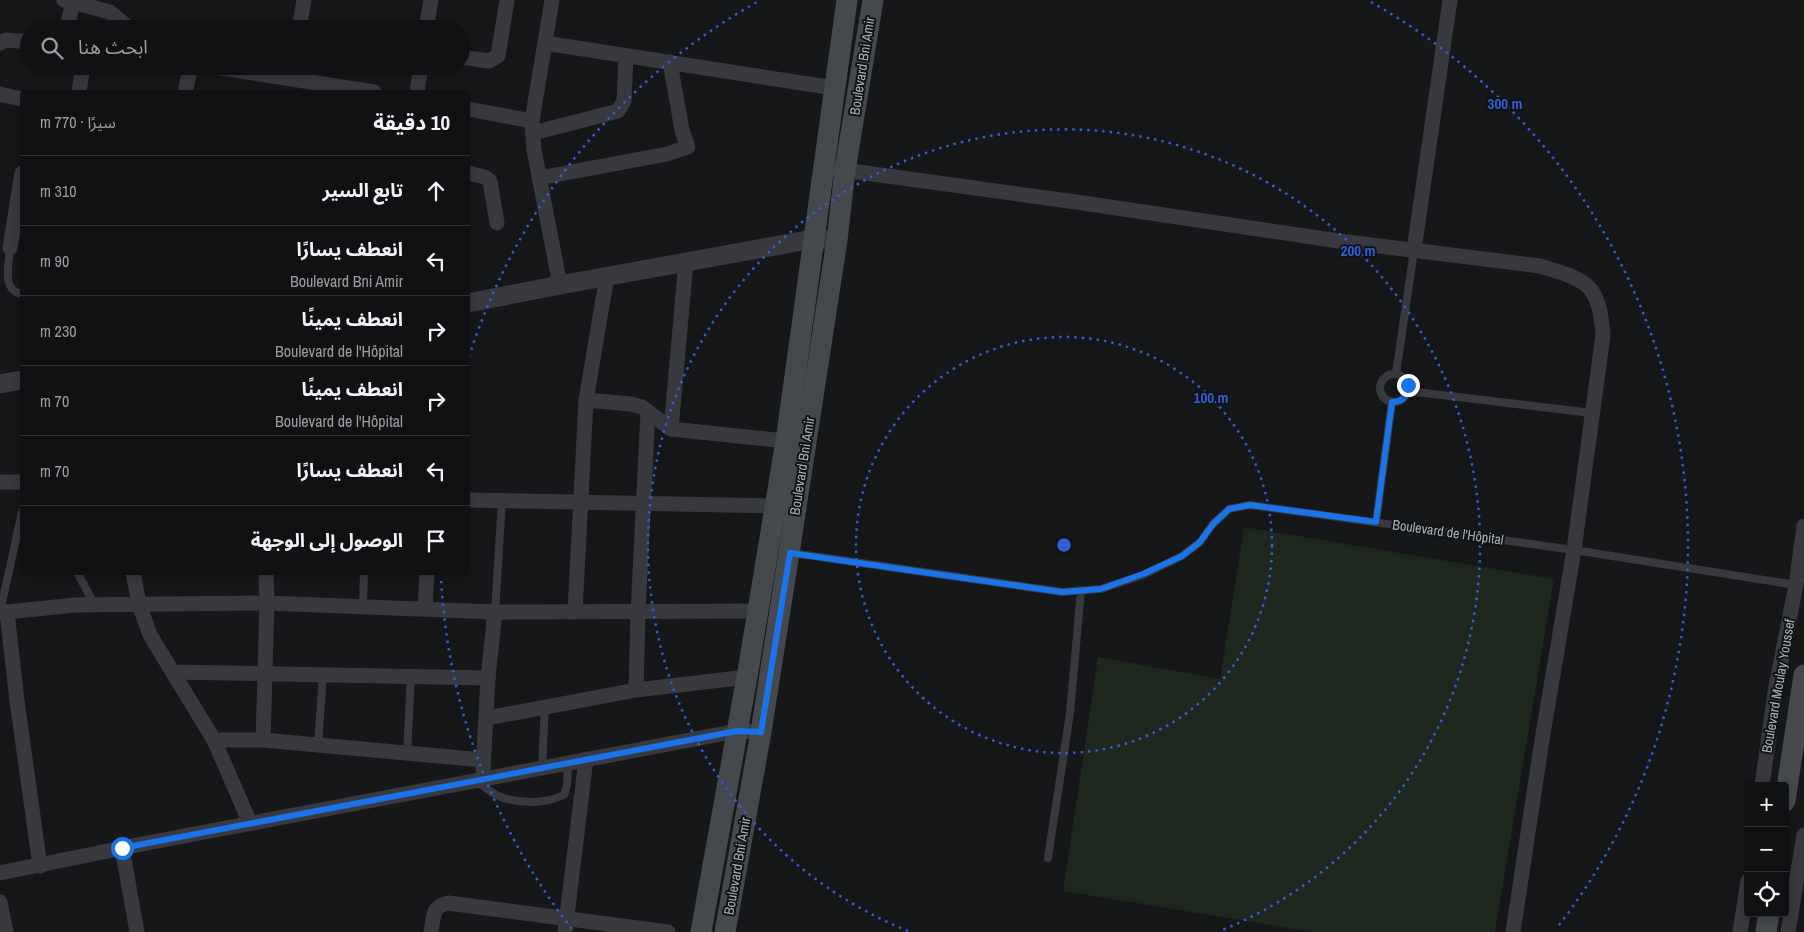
<!DOCTYPE html>
<html lang="ar">
<meta charset="utf-8">
<style>
:root{--surface:#101113;--page:#1e1f21;--text:#f1f3f6;--muted:#9c9da0;--line:#303133}
body{margin:0;font-family:"Archivo Narrow","Noto Sans Arabic",sans-serif;background:var(--page);color:var(--text);direction:rtl}
.controls{position:absolute;right:15px;bottom:15px;display:grid;overflow:hidden;border-radius:5px;box-shadow:0 2px 8px #0003}
.controls button{width:45px;height:45px;display:grid;place-items:center;padding:0;border:0;border-bottom:1px solid var(--line);background:var(--surface);color:var(--text);font:25px sans-serif}
.stop{position:absolute;width:15px;height:15px;margin:-11px;border:4px solid #1a73e8;border-radius:50%;background:#fff}
.stop.end{background:#1a73e8;border-color:#fff;box-shadow:0 1px 5px #0008}
.list{margin:0;padding:0;list-style:none}
h2{display:flex;justify-content:space-between;align-items:center;height:65px;margin:0;padding:0 20px;font-size:21px}
h2 small{font-size:16px;font-weight:400;color:var(--muted)}
.list li{display:grid;grid-template-columns:32px 1fr auto;gap:15px;align-items:center;box-sizing:border-box;height:70px;padding:0 20px;border-top:1px solid var(--line)}
.list b{display:block;font-size:19px;white-space:nowrap}
.list p{margin:0;font-size:16px;white-space:nowrap;color:var(--muted)}
.list em{font-size:16px;font-style:normal;color:var(--muted)}
.icon{flex:none;width:28px;height:28px;fill:none;stroke:currentColor;stroke-width:2;stroke-linecap:round;stroke-linejoin:round}
.map{position:relative;flex:none;width:1804px;height:932px;overflow:hidden;direction:ltr}
.search{position:absolute;background:var(--surface);box-shadow:0 2px 8px #0003;left:20px;top:20px;width:450px;height:55px;display:flex;align-items:center;gap:12px;box-sizing:border-box;padding:0 18px;border-radius:28px;color:var(--muted);font-size:19px}
.panel{position:absolute;background:var(--surface);box-shadow:0 2px 8px #0003;left:20px;top:90px;width:450px;height:485px;border-radius:5px;direction:rtl}
.map>svg:first-child{display:block}
.green{fill:#1e271e}
.lines{fill:none;stroke-linecap:round;stroke-linejoin:round}
.service{stroke:#37393e;stroke-width:8}
.minor{stroke:#37393e;stroke-width:15}
.tertiary{stroke:#37393e;stroke-width:19}
.secondary{stroke:#45494e;stroke-width:21}
.route{stroke:#1a73e8;stroke-width:6}
.ring{fill:none;stroke:#325dd4;stroke-width:2.5;stroke-dasharray:2.5 5}
.labels{text-anchor:middle;stroke-width:4;stroke-linejoin:round;paint-order:stroke}
.street-label{font-size:14px;fill:#a7b0ba;stroke:#111214}
.centre{fill:#325dd4;stroke:#111214;stroke-width:2.5}
.ring-label{font-size:15px;text-anchor:middle;font-weight:bold;fill:#325dd4;stroke:#111214;stroke-width:4;stroke-linejoin:round;paint-order:stroke}
</style>
<div class="map">
<svg width="1804" height="932" viewBox="0 0 1804 932">
<rect width="100%" height="100%" fill="#161719"/>
<path class="green" d="M1244 527 1554 579 1495 932H1313L1063 891 1098 657 1220 679Z"/>
<g class="lines">
<g class="service">
<path d="M10 248C9 264 1 290 22 294"/>
<path d="M1396 374 1414 250"/>
<circle cx="1394" cy="388" r="14"/>
<path d="M1408 391 1592 413"/>
<path d="M1376 522 1392 402"/>
<path d="M792 553 1062 592 1101 589 1143 575 1182 556 1200 542 1213 524 1229 509 1250 505 1574 550 1796 585"/>
<path d="M77 572 94 604"/>
<path d="M363 606 364 572"/>
<path d="M0 612 22 512"/>
<path d="M495 612 502 500"/>
<path d="M318 746 323 674"/>
<path d="M407 754 411 676"/>
<path d="M542 768 545 706"/>
<path d="M477 782C485 787 493 794 501 797 521 804 545 804 564 795L567 785 568 763"/>
<path d="M1048 858 1070 713 1081 590"/>
</g>
<g class="minor">
<path d="M64 0 110 12 130 29"/>
<path d="M552 0 532 121 534 150 560 285"/>
<path d="M67 29 73 1"/>
<path d="M299 29 304 0"/>
<path d="M426 29 431 0"/>
<path d="M0 43 6 40 29 42"/>
<path d="M545 43 834 88"/>
<path d="M461 57 489 61 498 56 507 0"/>
<path d="M209 66 374 92"/>
<path d="M79 92 83 66"/>
<path d="M185 92 191 66"/>
<path d="M417 92 421 66"/>
<path d="M0 94 22 99"/>
<path d="M468 109 532 121"/>
<path d="M533 133 618 111 624 101 626 56"/>
<path d="M837 169 1090 204 1339 241 1540 266C1587 280 1599 283 1603 335L1574 550 1542 740 1513 932"/>
<path d="M468 173 485 177 490 181 497 223"/>
<path d="M539 178 667 154 688 147 682 130 670 62"/>
<path d="M10 248 22 173"/>
<path d="M1414 250 1450 0"/>
<path d="M586 400 631 404 642 407 671 429 786 441"/>
<path d="M671 429 686 262"/>
<path d="M0 482H22"/>
<path d="M468 500 775 506"/>
<path d="M133 572 139 604 150 635 214 740 250 823"/>
<path d="M425 608 427 572"/>
<path d="M7 612 75 605 267 603 495 612 758 611"/>
<path d="M575 612 586 400 607 276"/>
<path d="M0 613 7 612 17 701 40 866"/>
<path d="M172 672 488 678"/>
<path d="M636 690 638 613 648 412"/>
<path d="M487 718 636 690 747 677"/>
<path d="M214 740H263L483 760"/>
<path d="M263 740 267 603 266 572"/>
<path d="M483 770 488 678 495 612"/>
<path d="M1762 786 1775 692 1796 585 1804 526"/>
<path d="M122 848 137 932"/>
<path d="M0 873 152 842 737 731 761 732"/>
<path d="M0 902 6 932"/>
<path d="M431 932C434 917 431 907 448 903L668 932"/>
<path d="M565 932 586 759"/>
<path d="M1740 932 1748 881"/>
<path d="M1788 932 1804 835"/>
</g>
<g class="tertiary">
<path d="M468 303 560 285 813 239 828 240"/>
<path d="M0 384 22 380"/>
</g>
<g class="secondary">
<path d="M1785 801 1804 675"/>
<path d="M701 932 747 677 786 441 847 0"/>
<path d="M725 932 761 732 789 553 837 240 845 170 873 0"/>
<path d="M1766 932 1769 913"/>
</g>
</g>
<g class="lines">
<path class="route" d="M122 848 737 731 761 732 790 553 1062 592 1101 589 1143 574 1182 556 1200 542 1213 524 1229 509 1250 505 1376 522 1392 402C1403 402 1408 396 1408 385"/>
</g>
<g class="ring">
<circle cx="1064" cy="545" r="208"/>
<path d="M908 931A416 416 0 1 1 1220 931"/>
<path d="M572 929A624 624 0 0 1 441 578M469 357A624 624 0 0 1 757 2M1371 2A624 624 0 0 1 1556 929"/>
</g>
<g class="labels">
<g class="street-label">
<text transform="translate(862 66) rotate(-81)" y="5">Boulevard Bni Amir</text>
<text transform="translate(802 466) rotate(-81)" y="5">Boulevard Bni Amir</text>
<text transform="translate(1448 532) rotate(8)" y="5">Boulevard de l'Hôpital</text>
<text transform="translate(1778 686) rotate(-80)" y="5">Boulevard Moulay Youssef</text>
<text transform="translate(737 866) rotate(-80)" y="5">Boulevard Bni Amir</text>
</g>
</g>
<circle cx="1064" cy="545" r="8" class="centre"/>
<g class="ring-label">
<text x="1505" y="109">300 m</text>
<text x="1358" y="256">200 m</text>
<text x="1211" y="403">100 m</text>
</g>
</svg>
<div class="controls">
<button>+</button>
<button>−</button>
<button><svg class="icon" aria-label="locate" viewBox="0 0 24 24"><circle cx="12" cy="12" r="6"/><path d="M12 2v4M12 18v4M2 12h4M18 12h4"/></svg></button>
</div>
<div class="stop" style="left:122px;top:848px"></div>
<div class="stop end" style="left:1408px;top:385px"></div>
<div class="search"><svg class="icon" aria-label="search" viewBox="0 0 24 24"><circle cx="10" cy="10" r="6"/><path d="M15 15l6 6"/></svg>ابحث هنا</div>
<section class="panel">
<h2>10 دقيقة<small>سيرًا · 770 m</small></h2>
<ul class="list">
<li><svg class="icon" aria-label="ahead" viewBox="0 0 24 24"><path d="M12 20V5M6 11l6-6 6 6"/></svg><div><b>تابع السير</b></div><em>310 m</em></li>
<li><svg class="icon" aria-label="left" viewBox="0 0 24 24"><path d="M17 20v-9H6M10 6l-5 5 5 5"/></svg><div><b>انعطف يسارًا</b><p>Boulevard Bni Amir</p></div><em>90 m</em></li>
<li><svg class="icon" aria-label="right" viewBox="0 0 24 24"><path d="M7 20v-9h11M14 6l5 5-5 5"/></svg><div><b>انعطف يمينًا</b><p>Boulevard de l'Hôpital</p></div><em>230 m</em></li>
<li><svg class="icon" aria-label="right" viewBox="0 0 24 24"><path d="M7 20v-9h11M14 6l5 5-5 5"/></svg><div><b>انعطف يمينًا</b><p>Boulevard de l'Hôpital</p></div><em>70 m</em></li>
<li><svg class="icon" aria-label="left" viewBox="0 0 24 24"><path d="M17 20v-9H6M10 6l-5 5 5 5"/></svg><div><b>انعطف يسارًا</b></div><em>70 m</em></li>
<li><svg class="icon" aria-label="arrive" viewBox="0 0 24 24"><path d="M6 21V4h12l-3 4 3 4H6"/></svg><div><b>الوصول إلى الوجهة</b></div></li>
</ul>
</section>
</div>
